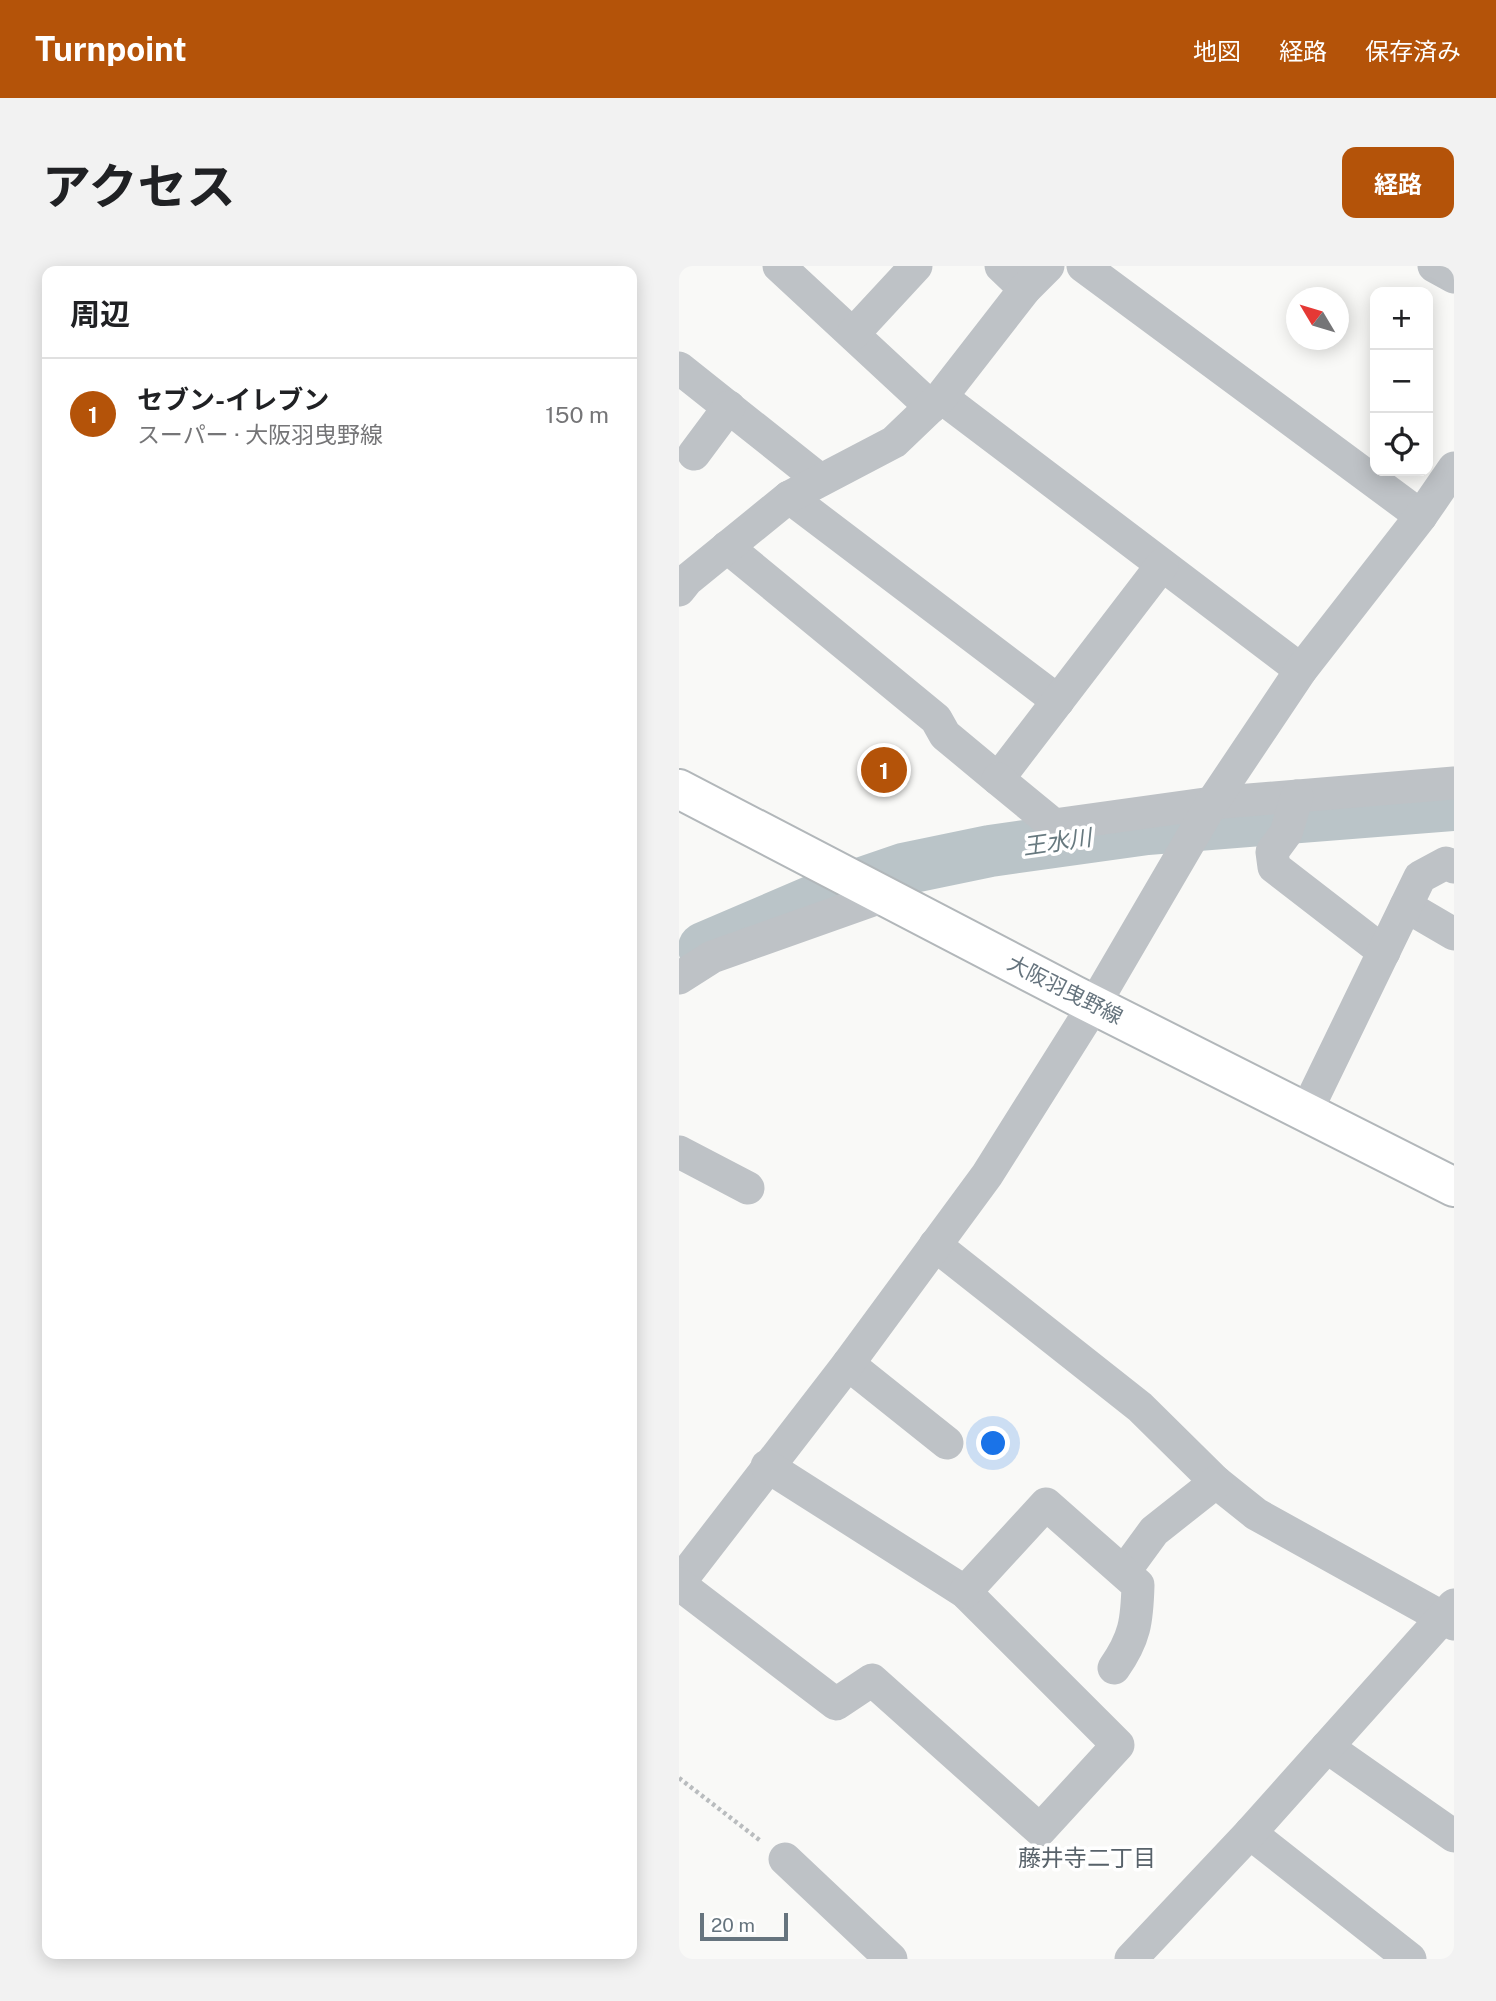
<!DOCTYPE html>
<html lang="ja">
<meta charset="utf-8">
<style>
:root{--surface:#fff;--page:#f2f2f2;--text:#202124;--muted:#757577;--line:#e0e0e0;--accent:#b45309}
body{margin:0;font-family:"Public Sans","Noto Sans JP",sans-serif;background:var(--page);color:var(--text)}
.controls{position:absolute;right:21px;top:21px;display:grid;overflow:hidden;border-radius:14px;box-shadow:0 4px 18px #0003}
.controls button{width:63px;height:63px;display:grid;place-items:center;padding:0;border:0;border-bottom:2px solid var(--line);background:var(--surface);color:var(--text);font:35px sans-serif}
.compass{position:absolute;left:607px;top:21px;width:63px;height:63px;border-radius:50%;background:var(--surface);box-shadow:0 4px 18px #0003;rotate:308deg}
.scale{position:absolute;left:21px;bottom:18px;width:88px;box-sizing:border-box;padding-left:7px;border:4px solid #66747e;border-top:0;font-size:19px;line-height:24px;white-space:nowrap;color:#66747e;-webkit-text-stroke:5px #fff;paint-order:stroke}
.you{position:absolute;left:315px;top:1178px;width:24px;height:24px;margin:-18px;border:5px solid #fff;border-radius:50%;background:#1a73e8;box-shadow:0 0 0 10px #1a73e833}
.badge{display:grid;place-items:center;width:46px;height:46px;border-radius:50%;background:var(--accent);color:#fff;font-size:23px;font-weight:700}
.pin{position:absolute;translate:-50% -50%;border:4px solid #fff;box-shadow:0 2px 7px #0006}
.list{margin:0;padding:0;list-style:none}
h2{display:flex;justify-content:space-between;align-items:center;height:91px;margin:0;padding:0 28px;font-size:30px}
h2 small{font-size:23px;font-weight:400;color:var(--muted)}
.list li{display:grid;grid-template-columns:46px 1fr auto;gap:21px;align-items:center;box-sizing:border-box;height:112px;padding:0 28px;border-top:2px solid var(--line)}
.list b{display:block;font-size:26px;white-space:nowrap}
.list p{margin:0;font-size:23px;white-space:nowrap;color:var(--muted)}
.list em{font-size:23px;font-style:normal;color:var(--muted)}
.icon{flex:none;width:38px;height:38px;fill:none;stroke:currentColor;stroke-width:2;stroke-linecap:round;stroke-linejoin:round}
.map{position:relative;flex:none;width:775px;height:1693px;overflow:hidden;border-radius:14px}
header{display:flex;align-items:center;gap:42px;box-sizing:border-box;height:98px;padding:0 35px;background:var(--accent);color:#fff}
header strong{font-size:33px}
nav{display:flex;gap:38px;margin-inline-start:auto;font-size:24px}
.intro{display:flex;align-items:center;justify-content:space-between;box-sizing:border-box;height:168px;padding:0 42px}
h1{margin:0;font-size:49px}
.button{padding:18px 32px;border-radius:14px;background:var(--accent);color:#fff;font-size:24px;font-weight:700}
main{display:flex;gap:42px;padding:0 42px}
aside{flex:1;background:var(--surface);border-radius:14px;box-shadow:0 4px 18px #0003}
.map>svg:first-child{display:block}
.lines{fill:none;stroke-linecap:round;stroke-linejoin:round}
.river{stroke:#bac4c8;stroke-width:52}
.major-casing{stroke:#b2b7ba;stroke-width:42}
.path{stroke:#b9bcbe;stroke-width:4.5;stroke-dasharray:3.5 3.5;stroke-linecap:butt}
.minor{stroke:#bec2c6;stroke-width:33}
.major{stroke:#fff;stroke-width:38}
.labels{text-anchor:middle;stroke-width:7;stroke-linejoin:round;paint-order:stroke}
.street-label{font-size:21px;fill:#66747e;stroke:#fff}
.water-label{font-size:23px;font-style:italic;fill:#67797f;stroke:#fff}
.neighbourhood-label{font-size:23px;fill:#58626a;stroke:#fff}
</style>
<header>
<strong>Turnpoint</strong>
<nav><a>地図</a><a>経路</a><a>保存済み</a></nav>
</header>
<div class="intro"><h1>アクセス</h1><a class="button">経路</a></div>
<main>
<aside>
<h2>周辺<small></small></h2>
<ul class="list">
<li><span class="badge">1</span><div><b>セブン-イレブン</b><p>スーパー · 大阪羽曳野線</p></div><em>150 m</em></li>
</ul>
</aside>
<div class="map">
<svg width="775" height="1693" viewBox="0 0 775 1693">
<rect width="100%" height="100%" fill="#f9f9f7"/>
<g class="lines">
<path class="river" d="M25 682 151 628 224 603 311 585 468 563 775 539"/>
<defs>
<path id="major" d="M0 523 395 729 775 921"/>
</defs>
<use href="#major" class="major-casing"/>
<path class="path" d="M0 1512 83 1576"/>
<g class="minor">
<path d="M100 0 252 141"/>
<path d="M322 0 346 23"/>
<path d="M404 0 742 250"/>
<path d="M755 0 775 11"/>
<path d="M174 68 237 0"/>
<path d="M0 102 141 214"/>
<path d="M262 131 622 404"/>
<path d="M15 188 50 141"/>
<path d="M110 231 379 435"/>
<path d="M48 281 257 453 266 469 319 513 483 299"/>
<path d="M0 324 8 314 110 231 215 176 262 131 346 23 369 0"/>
<path d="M319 513 375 559 533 537 775 517"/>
<path d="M618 530 607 567 593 586 595 601 705 686"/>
<path d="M727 640 775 668"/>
<path d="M0 712 33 691 205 630"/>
<path d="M627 846 741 611 767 597 775 601"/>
<path d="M0 886 69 922"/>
<path d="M256 979 461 1141 537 1216 577 1248 775 1358"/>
<path d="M169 1098 268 1177"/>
<path d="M445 1306 475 1265 537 1216"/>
<path d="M0 1317 169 1098 308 909 415 739 533 537 622 404 742 250 775 202"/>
<path d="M0 1318 157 1438 193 1414 361 1564 439 1479 286 1326 88 1200"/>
<path d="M286 1326 367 1238 459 1319C458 1355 456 1372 435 1402"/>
<path d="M648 1481 775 1570"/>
<path d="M571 1567 731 1693"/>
<path d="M106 1593 212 1693"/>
<path d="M452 1693 571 1567 775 1339"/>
</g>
<use href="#major" class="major"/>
</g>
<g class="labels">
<g class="street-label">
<text transform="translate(386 724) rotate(27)" y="7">大阪羽曳野線</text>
</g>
<g class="water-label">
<text transform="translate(378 576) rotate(-8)" y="8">王水川</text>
</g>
<g class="neighbourhood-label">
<text x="408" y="1600">藤井寺二丁目</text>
</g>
</g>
</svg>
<div class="controls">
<button>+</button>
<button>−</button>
<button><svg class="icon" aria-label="locate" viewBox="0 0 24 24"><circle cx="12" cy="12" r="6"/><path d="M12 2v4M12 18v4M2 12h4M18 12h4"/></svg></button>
</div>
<svg class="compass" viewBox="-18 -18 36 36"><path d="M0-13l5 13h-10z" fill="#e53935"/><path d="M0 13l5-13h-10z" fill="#757577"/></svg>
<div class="scale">20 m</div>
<div class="you"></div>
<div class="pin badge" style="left:205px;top:504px">1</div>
</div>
</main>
